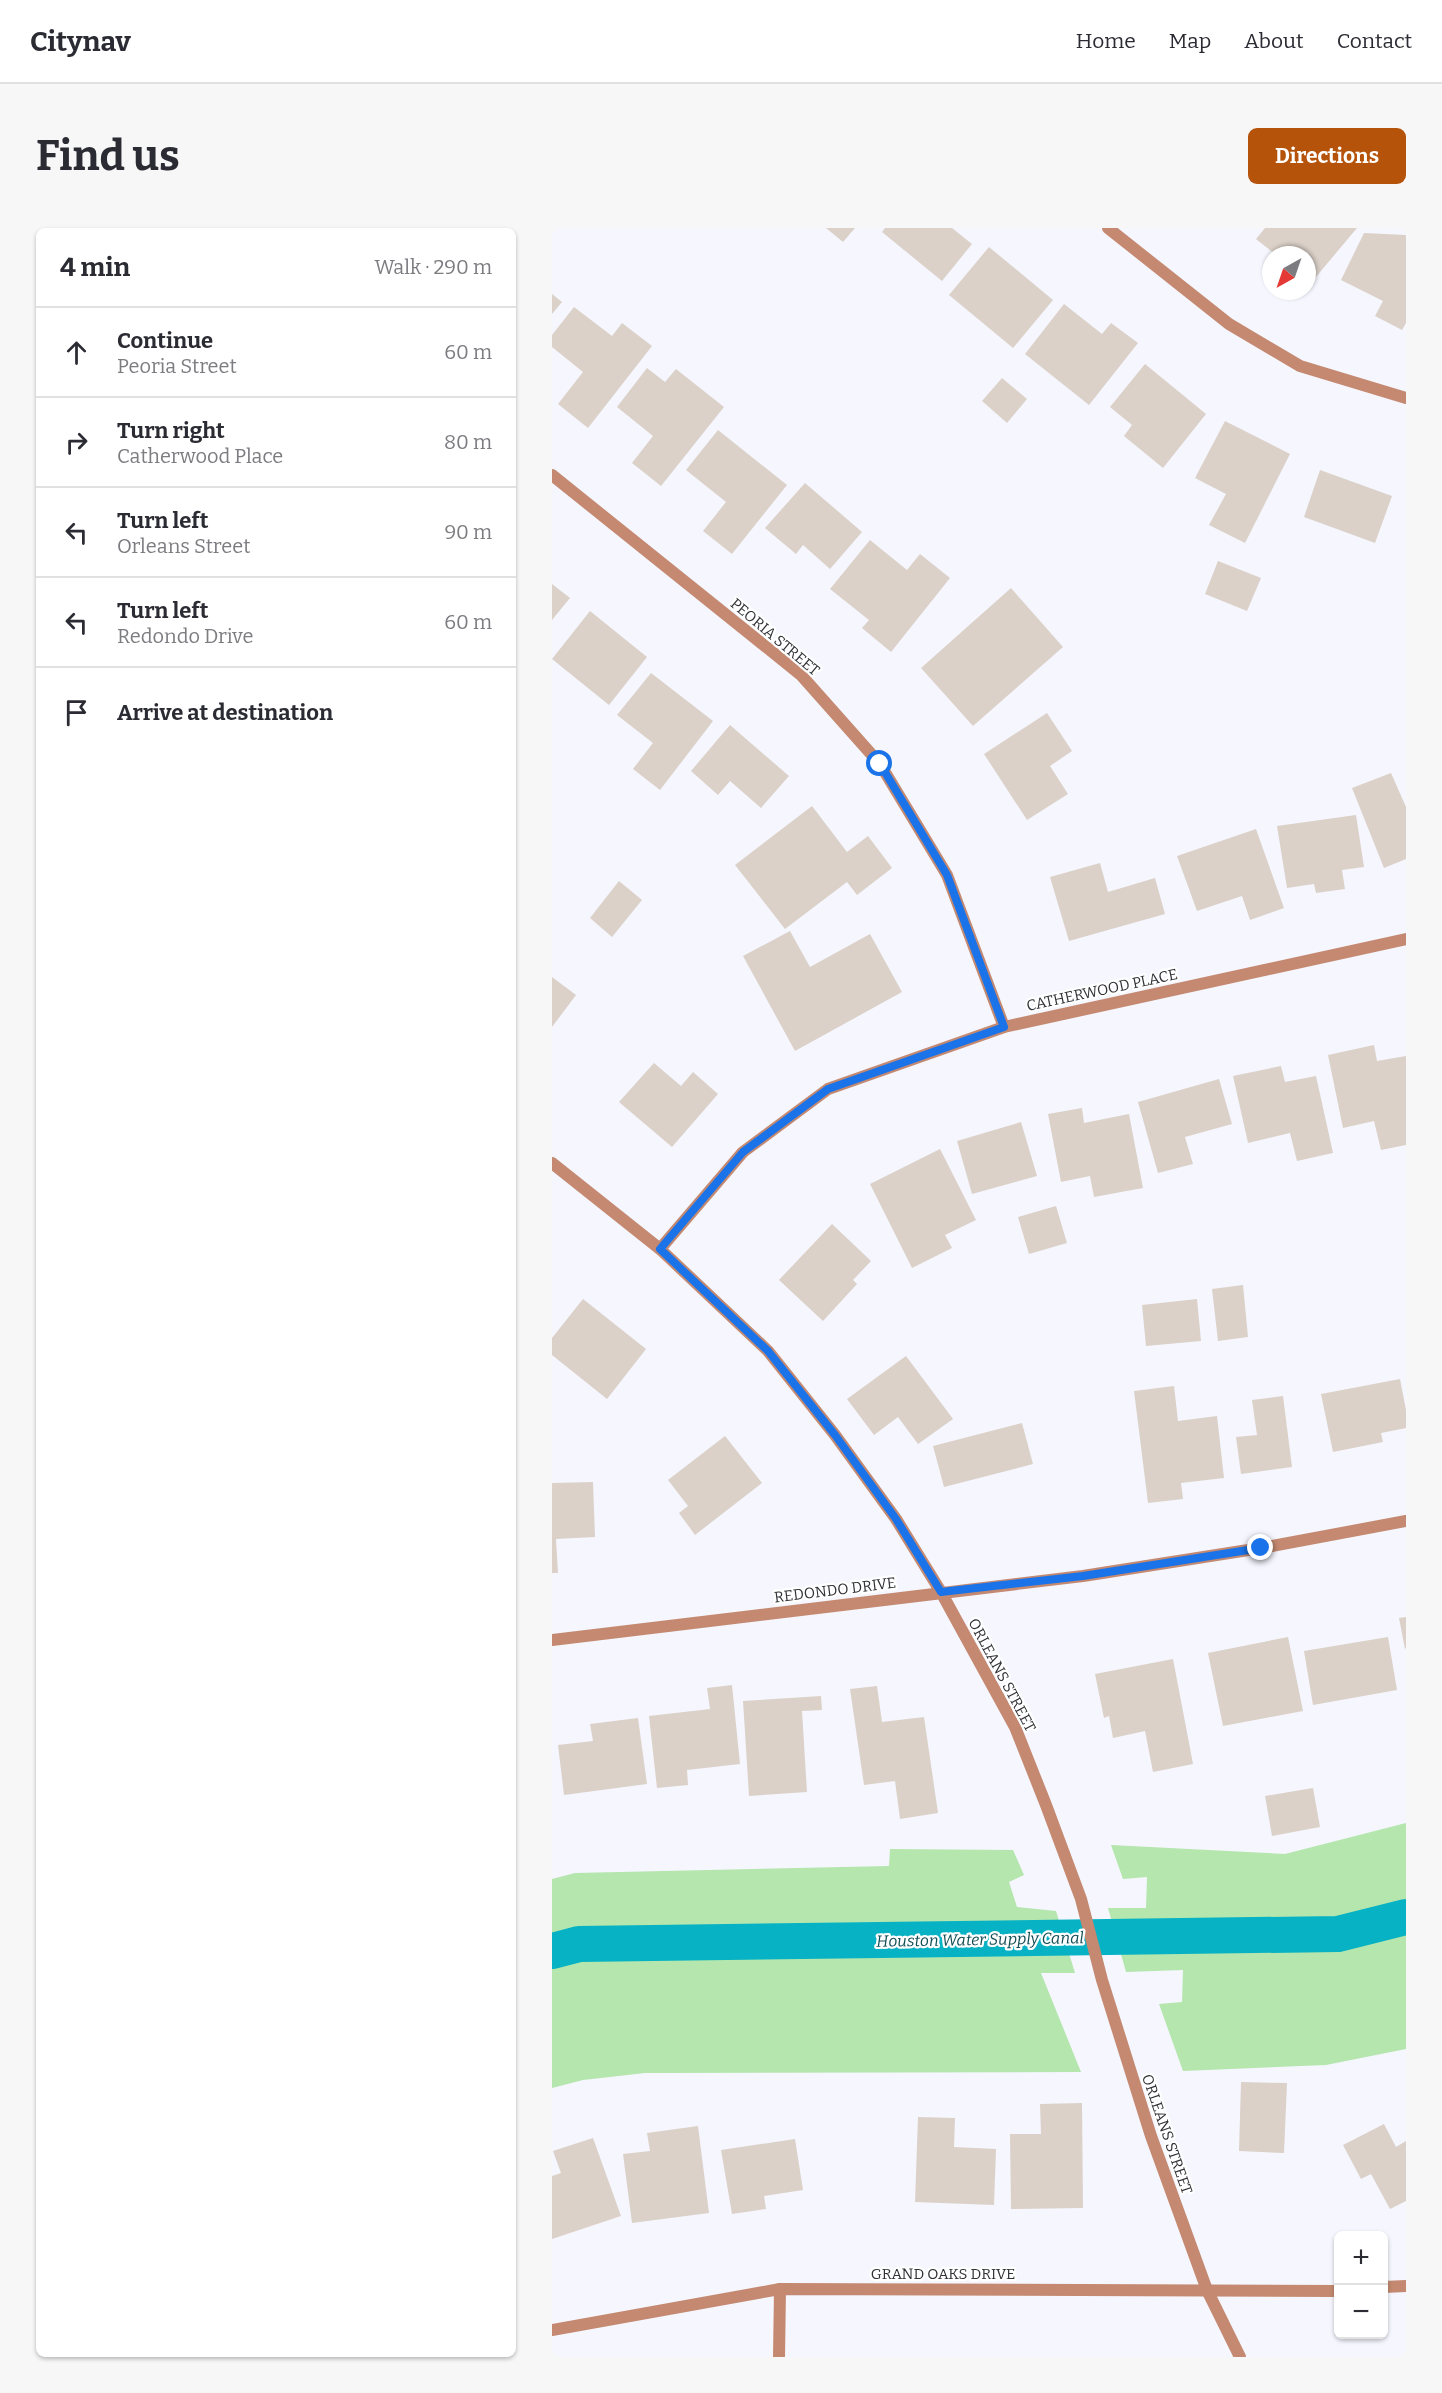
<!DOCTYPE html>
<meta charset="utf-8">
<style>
:root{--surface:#fff;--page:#f7f7f7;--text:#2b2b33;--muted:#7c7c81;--line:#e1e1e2;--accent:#b45309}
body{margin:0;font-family:Bitter,serif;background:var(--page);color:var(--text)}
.controls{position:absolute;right:18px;bottom:18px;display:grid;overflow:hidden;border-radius:9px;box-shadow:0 2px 4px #0004}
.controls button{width:54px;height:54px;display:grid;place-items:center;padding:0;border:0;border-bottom:2px solid var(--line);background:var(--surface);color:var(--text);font:30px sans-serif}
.compass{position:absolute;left:710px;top:18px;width:54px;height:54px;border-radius:50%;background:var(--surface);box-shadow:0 2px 4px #0004;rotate:220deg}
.stop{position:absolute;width:18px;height:18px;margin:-14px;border:4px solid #1a73e8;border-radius:50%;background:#fff}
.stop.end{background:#1a73e8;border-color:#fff;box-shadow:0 2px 6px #0008}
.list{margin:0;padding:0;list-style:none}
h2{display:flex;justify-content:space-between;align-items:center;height:78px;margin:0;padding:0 24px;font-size:26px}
h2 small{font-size:20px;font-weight:400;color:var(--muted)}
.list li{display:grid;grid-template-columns:39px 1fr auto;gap:18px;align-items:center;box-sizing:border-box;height:90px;padding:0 24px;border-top:2px solid var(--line)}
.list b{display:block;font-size:22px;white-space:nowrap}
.list p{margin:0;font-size:20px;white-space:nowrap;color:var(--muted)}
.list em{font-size:20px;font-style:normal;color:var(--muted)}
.icon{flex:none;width:33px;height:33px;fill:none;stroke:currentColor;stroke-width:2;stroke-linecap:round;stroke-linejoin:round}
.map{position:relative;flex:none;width:854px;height:2129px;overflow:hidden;border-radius:9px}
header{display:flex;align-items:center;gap:36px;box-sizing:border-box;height:84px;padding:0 30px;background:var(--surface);border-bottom:2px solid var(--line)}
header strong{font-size:28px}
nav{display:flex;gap:33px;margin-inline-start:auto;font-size:21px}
.intro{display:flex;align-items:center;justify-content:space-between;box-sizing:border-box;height:144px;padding:0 36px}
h1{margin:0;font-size:42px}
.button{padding:15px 27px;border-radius:9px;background:var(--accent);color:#fff;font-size:21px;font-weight:700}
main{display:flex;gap:36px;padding:0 36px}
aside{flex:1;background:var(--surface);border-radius:9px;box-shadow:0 2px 4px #0004}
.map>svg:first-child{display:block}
.green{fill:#b4e6ad}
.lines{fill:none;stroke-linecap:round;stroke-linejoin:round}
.canal{stroke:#06b2c4;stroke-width:36}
.building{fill:#dbd1c8}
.street{stroke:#c48970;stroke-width:12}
.route{stroke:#1a73e8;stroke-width:8}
.labels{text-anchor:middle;stroke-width:4.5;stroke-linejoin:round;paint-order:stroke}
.street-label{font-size:15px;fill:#303136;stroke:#fff}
.water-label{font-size:16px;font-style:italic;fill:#124e56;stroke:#fff}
</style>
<header>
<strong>Citynav</strong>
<nav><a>Home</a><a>Map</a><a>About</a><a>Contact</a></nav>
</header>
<div class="intro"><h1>Find us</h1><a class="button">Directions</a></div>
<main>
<aside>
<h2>4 min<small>Walk · 290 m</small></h2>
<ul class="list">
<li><svg class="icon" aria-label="ahead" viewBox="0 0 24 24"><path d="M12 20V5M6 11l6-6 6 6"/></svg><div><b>Continue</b><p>Peoria Street</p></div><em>60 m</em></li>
<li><svg class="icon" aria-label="right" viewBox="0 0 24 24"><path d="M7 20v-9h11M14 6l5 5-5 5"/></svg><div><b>Turn right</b><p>Catherwood Place</p></div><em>80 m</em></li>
<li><svg class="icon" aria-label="left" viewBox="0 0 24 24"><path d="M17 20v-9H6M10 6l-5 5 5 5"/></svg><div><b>Turn left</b><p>Orleans Street</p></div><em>90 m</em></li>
<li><svg class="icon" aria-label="left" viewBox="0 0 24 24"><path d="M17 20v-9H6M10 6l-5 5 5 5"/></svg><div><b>Turn left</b><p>Redondo Drive</p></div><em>60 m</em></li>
<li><svg class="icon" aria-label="arrive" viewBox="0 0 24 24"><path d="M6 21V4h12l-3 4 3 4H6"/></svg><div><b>Arrive at destination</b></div></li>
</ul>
</aside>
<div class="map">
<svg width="854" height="2129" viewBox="0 0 854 2129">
<rect width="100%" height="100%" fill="#f5f6fe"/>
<g class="green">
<path d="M854 1595V1821L774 1837 631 1843 607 1776 630 1774 631 1742 574 1744 556 1680H594L595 1649 571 1651 559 1617 733 1626Z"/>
<path d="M338 1621 461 1622 472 1647 457 1654 465 1679 504 1683 523 1745H489L529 1844 93 1845 31 1852 0 1860V1651L23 1645 337 1638Z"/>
</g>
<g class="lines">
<path class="canal" d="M0 1723 27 1716 786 1706 854 1689"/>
</g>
<g class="building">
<path d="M274 0H303L291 14Z"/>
<path d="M333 0H400L420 16 390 53 330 4Z"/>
<path d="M713 0H805L758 56 755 53V27H724L704 11Z"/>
<path d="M812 5 854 7V95L850 102 823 88 831 73 789 52Z"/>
<path d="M437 19 501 72 461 120 397 67Z"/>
<path d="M0 66 10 74 0 86Z"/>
<path d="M512 76 550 106 559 95 586 115 537 177 473 126Z"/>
<path d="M22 79 60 108 70 95 100 118 36 200 6 176 31 144 0 119V107Z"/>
<path d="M593 136 654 186 611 240 572 208 580 197 558 179Z"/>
<path d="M95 140 113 154 124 141 172 179 109 258 80 235 101 208 65 179Z"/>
<path d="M450 150 475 171 455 195 430 173Z"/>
<path d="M673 193 738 226 693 315 657 297 674 266 643 250Z"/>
<path d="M166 202 235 257 180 326 151 303 174 274 134 242Z"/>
<path d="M768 242 840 268 823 315 752 289Z"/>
<path d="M253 255 310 304 278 341 251 317 244 326 213 300Z"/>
<path d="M318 312 355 342 368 326 398 350 339 424 310 400 317 392 278 361Z"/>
<path d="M666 333 709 350 695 383 653 366Z"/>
<path d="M0 356 18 370 0 392Z"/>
<path d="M459 360 511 419 421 498 369 440Z"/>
<path d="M38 383 95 429 57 477 0 431Z"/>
<path d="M99 445 161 493 108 562 81 541 101 515 65 487Z"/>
<path d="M495 485 520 523 498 538 516 566 475 592 432 526Z"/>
<path d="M178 497 237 548 209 580 178 553 166 567 139 543Z"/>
<path d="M839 545 854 579V631L832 640 800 560Z"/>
<path d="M260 578 295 624 316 608 340 640 305 667 295 654 233 701 183 637Z"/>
<path d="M804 587 812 639 790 642 793 661 764 665 762 656 735 660 725 598Z"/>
<path d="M704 601 732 680 698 692 690 668 645 683 625 628Z"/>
<path d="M548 635 556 664 603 650 613 686 517 713 498 649Z"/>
<path d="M67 653 90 672 60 709 38 690Z"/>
<path d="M238 703 258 739 318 706 350 764 243 823 191 728Z"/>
<path d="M0 749 24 767 0 799Z"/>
<path d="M822 817 825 833 854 828V917L829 922 822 893 791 900 776 827Z"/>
<path d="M102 835 129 858 141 844 166 866 120 919 67 874Z"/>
<path d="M729 838 733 854 764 848 781 925 745 933 738 905 696 915 681 848Z"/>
<path d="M667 851 680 896 633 909 641 936 606 945 586 874Z"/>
<path d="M530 880 532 895 577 886 591 960 542 969 538 948 509 954 496 886Z"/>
<path d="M469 894 485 948 420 966 405 913Z"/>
<path d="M388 921 424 992 393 1007 400 1020 360 1040 318 956Z"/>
<path d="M504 978 515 1015 477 1026 466 989Z"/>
<path d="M280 996 319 1033 301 1052 305 1056 271 1093 227 1052Z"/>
<path d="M691 1057 696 1109 666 1113 660 1061Z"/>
<path d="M31 1071 94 1121 55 1171 0 1127V1110Z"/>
<path d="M645 1071 649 1113 594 1118 590 1077Z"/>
<path d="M354 1128 401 1191 366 1216 346 1189 322 1207 295 1171Z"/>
<path d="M848 1151 854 1182V1200L829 1205 831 1214 781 1224 769 1166Z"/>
<path d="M622 1158 626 1193 665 1188 672 1250 629 1255 631 1271 596 1275 582 1163Z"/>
<path d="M731 1168 740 1239 689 1246 684 1209 705 1207 700 1172Z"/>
<path d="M470 1195 481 1236 392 1259 381 1218Z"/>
<path d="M173 1208 210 1255 143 1307 127 1285 136 1278 116 1252Z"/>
<path d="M41 1254 43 1309 4 1311 6 1345H0V1255Z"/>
<path d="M854 1389V1420L853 1421 847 1390Z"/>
<path d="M736 1409 751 1483 671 1498 656 1425Z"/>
<path d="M836 1409 845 1462 761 1477 752 1423Z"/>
<path d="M621 1431 641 1536 601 1544 593 1503 561 1510 557 1488 552 1490 543 1446Z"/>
<path d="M180 1457 188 1536 135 1542 136 1557 105 1560 97 1488 158 1481 155 1460Z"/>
<path d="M325 1458 330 1494 372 1489 386 1585 348 1591 343 1553 312 1557 298 1461Z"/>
<path d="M269 1468 270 1482 250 1483 255 1564 197 1568 191 1473Z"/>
<path d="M86 1490 95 1556 12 1567 6 1517 41 1513 38 1496Z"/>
<path d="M761 1560 768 1599 720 1608 713 1568Z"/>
<path d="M689 1854 735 1855 732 1925 687 1923Z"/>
<path d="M530 1875 531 1980 459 1981 458 1906H489L488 1876Z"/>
<path d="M366 1889 403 1890 402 1919 444 1921 442 1977 363 1974Z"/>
<path d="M832 1896 844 1919 854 1913V1973L838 1981 819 1946 809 1951 791 1917Z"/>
<path d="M146 1898 157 1985 80 1995 71 1926 98 1923 95 1905Z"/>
<path d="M41 1910 69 1988 0 2011V1948L9 1945 1 1923Z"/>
<path d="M243 1911 251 1962 212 1968 214 1981 180 1986 169 1922Z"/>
</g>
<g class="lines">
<g class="street">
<path d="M556 0 677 96 748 138 854 170"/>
<path d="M0 247 249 447 328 536 395 647 452 799"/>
<path d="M0 935 108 1021 216 1123 283 1207 344 1291 389 1364 463 1499 494 1577 529 1671 550 1752 599 1908 655 2062 688 2129"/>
<path d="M108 1021 191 924 276 861 452 799 854 711"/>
<path d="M0 1412 531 1348 709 1320 854 1293"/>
<path d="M832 2059 854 2058"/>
<path d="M0 2102 228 2061 786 2063"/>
<path d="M227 2129 228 2061"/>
</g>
</g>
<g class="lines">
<path class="route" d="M328 536 395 647 452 799 276 861 191 924 108 1021 216 1123 283 1207 344 1291 389 1364 531 1348 709 1320"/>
</g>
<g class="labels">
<g class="street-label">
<text transform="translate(223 409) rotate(40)" y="5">PEORIA STREET</text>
<text transform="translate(550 762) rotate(-12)" y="5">CATHERWOOD PLACE</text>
<text transform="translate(283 1362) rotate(-7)" y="5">REDONDO DRIVE</text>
<text transform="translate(450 1447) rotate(62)" y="5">ORLEANS STREET</text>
<text transform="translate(615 1906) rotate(71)" y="5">ORLEANS STREET</text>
<text x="391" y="2051">GRAND OAKS DRIVE</text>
</g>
<g class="water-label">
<text transform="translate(428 1711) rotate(-1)" y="6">Houston Water Supply Canal</text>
</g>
</g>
</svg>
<div class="controls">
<button>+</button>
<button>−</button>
</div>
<svg class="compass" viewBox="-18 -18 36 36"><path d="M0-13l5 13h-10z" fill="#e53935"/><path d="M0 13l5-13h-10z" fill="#7c7c81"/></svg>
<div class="stop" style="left:328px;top:536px"></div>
<div class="stop end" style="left:709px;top:1320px"></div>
</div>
</main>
